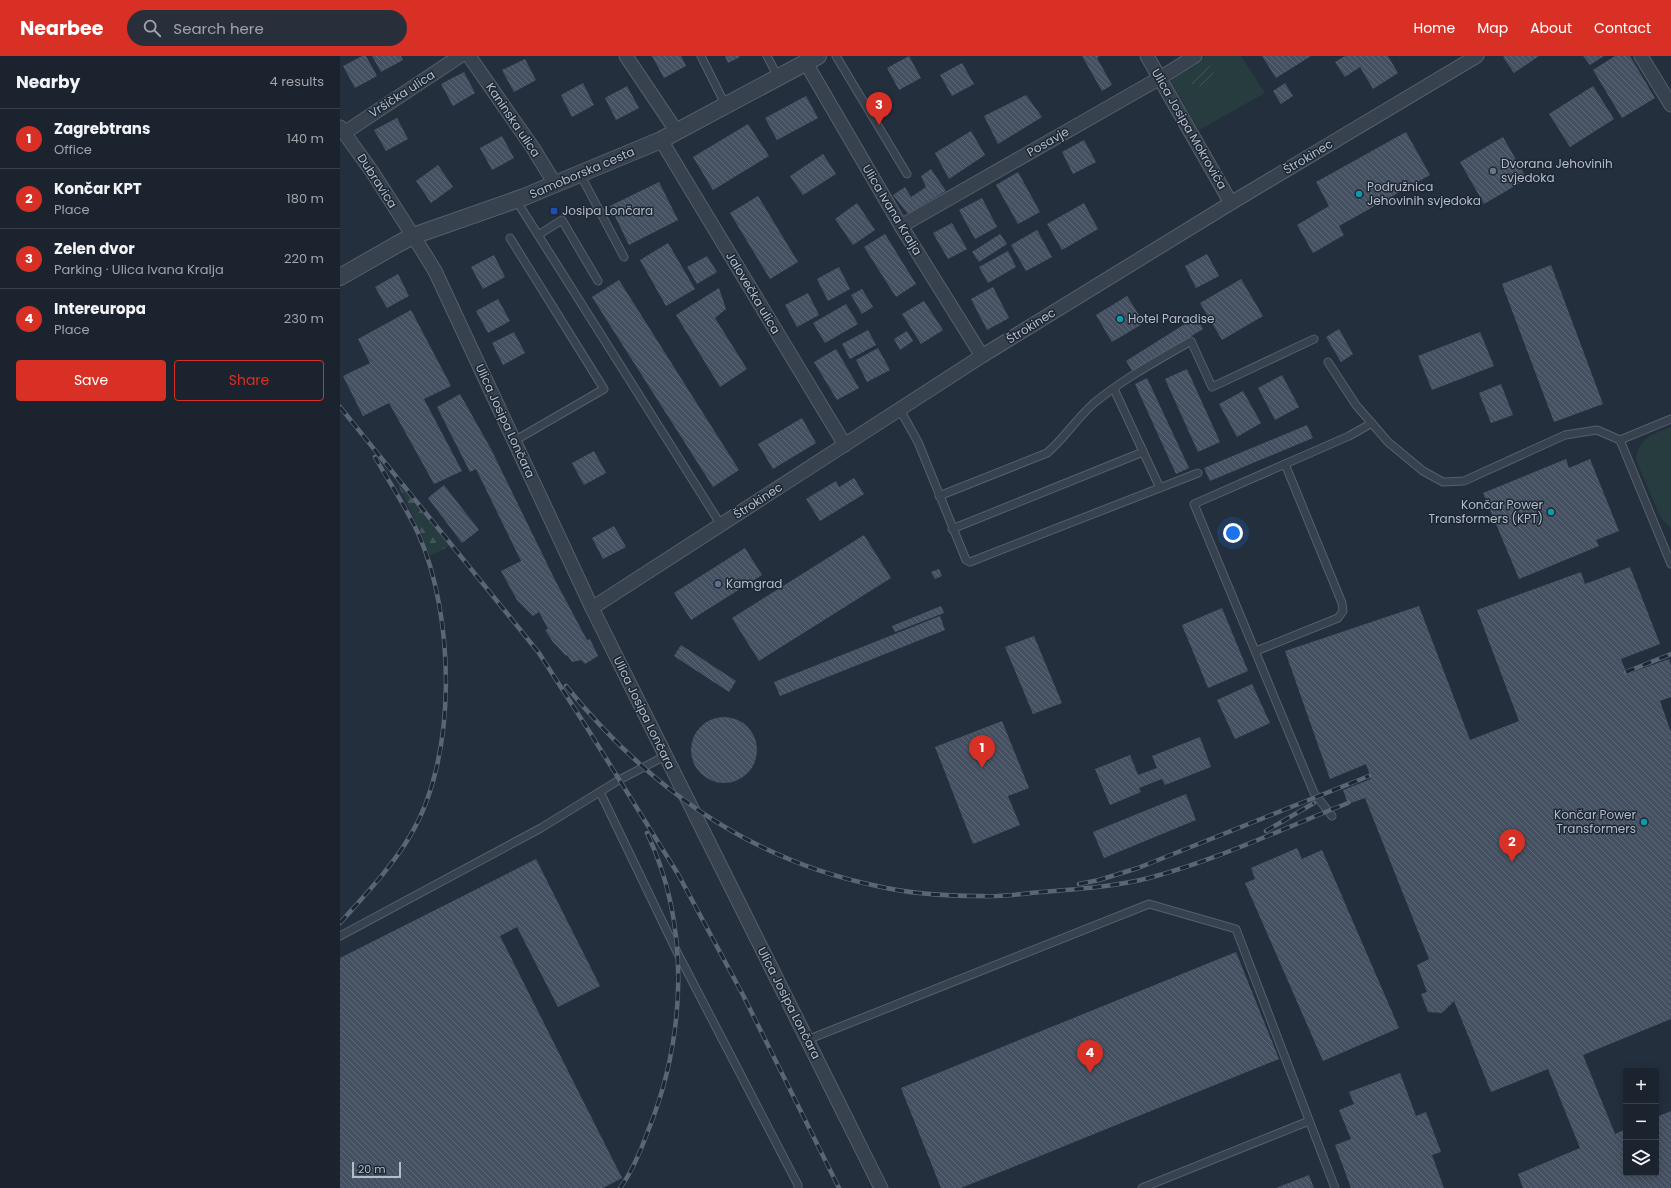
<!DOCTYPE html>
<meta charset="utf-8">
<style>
:root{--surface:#1b232e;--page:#282f3a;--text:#f1f3f6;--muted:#a0a4aa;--line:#39404a;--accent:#d93025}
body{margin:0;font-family:Poppins,sans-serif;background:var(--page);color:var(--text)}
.controls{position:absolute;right:12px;bottom:12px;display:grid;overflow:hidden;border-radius:4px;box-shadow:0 2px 10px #0003}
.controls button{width:36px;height:36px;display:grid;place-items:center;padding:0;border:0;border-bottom:1px solid var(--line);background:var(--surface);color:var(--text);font:20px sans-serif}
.scale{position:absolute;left:12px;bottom:10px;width:49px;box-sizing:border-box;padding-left:4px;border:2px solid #b4bcc9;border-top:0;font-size:11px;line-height:14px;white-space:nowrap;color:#b4bcc9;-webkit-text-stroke:3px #1d2633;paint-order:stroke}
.you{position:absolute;left:893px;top:477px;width:14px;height:14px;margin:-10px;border:3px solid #fff;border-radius:50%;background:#1a73e8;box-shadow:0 0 0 6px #1a73e833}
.badge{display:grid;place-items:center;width:26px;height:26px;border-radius:50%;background:var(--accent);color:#fff;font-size:13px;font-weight:700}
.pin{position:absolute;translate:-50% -33px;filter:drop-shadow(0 1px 2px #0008)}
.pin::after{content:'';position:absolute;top:21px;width:14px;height:12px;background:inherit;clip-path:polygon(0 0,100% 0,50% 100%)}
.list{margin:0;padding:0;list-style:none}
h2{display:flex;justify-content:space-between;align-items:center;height:52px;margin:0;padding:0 16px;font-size:17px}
h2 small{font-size:13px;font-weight:400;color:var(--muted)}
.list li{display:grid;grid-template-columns:26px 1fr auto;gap:12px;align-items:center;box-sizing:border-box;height:60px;padding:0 16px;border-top:1px solid var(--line)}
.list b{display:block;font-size:15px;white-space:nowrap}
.list p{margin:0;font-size:13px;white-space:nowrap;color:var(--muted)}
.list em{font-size:13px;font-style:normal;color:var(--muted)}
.actions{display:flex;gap:8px;padding:12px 16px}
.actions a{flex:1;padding:9px 0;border:1px solid var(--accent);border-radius:4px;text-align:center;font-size:14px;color:var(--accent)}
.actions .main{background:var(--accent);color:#fff}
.icon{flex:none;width:22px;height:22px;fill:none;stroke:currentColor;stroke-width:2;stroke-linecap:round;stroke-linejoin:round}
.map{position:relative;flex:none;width:1331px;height:1132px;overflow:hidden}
header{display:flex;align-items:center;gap:24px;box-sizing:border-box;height:56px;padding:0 20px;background:var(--accent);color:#fff}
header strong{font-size:19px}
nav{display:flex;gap:22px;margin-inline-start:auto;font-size:14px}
.search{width:280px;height:36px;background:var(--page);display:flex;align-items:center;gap:10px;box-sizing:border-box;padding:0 14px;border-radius:22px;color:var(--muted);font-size:15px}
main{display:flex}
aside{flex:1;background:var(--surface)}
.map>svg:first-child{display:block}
.green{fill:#263c3f}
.forest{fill:url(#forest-firs)}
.garden{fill:url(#garden-furrows)}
.building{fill:url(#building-back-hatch)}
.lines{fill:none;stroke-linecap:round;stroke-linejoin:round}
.service-casing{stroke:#565f6c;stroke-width:9}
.minor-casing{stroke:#565f6c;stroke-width:15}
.tertiary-casing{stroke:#565f6c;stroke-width:18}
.service{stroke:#38414e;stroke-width:7}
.minor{stroke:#38414e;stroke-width:13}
.tertiary{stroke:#38414e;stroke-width:16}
.rail-casing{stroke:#5a6575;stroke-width:4.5}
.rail{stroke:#1d2633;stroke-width:3;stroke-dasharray:9;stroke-linecap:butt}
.worship-dot{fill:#6b7280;stroke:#1d2633;stroke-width:1.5}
.culture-dot{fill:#0f9aa8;stroke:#1d2633;stroke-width:1.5}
.transit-dot{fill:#1a4fb4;stroke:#1d2633;stroke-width:1.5}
.service-dot{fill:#5c6f8a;stroke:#1d2633;stroke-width:1.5}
.labels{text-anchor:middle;stroke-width:3;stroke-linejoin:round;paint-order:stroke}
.street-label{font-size:12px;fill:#b4bcc9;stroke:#1d2633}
.poi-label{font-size:12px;fill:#b4bcc9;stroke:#1d2633;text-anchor:start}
</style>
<header>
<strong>Nearbee</strong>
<div class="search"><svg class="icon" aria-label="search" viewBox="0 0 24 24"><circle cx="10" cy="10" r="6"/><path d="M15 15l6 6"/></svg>Search here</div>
<nav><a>Home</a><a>Map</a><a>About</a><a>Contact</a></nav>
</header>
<main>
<aside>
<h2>Nearby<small>4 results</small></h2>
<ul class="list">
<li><span class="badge">1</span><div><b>Zagrebtrans</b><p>Office</p></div><em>140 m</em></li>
<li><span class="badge">2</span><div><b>Končar KPT</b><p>Place</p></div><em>180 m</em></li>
<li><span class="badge">3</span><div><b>Zelen dvor</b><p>Parking · Ulica Ivana Kralja</p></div><em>220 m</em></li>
<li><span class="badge">4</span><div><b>Intereuropa</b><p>Place</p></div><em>230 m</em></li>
</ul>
<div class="actions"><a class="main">Save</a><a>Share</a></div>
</aside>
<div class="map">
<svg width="1331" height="1132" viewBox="0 0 1331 1132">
<defs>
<pattern id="forest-firs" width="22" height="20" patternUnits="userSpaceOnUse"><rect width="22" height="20" fill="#263c3f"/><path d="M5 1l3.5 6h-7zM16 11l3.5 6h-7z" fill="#435659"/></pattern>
<pattern id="garden-furrows" width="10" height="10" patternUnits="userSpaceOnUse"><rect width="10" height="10" fill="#263c3f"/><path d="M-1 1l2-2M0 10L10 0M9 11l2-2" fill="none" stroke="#435659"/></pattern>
<pattern id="building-back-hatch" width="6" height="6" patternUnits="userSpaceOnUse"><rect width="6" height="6" fill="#455162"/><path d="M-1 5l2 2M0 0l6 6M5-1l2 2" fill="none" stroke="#5d6877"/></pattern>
</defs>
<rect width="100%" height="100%" fill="#242f3e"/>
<g class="green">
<path d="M866 0H901L925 37 859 74 831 26 833 22Z"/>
<path d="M1331 371V472L1324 466 1320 460 1296 404C1299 381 1312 379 1331 371Z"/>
</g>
<path class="forest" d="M48 408 113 488 90 500 82 479Z"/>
<path class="garden" d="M869 8 876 22 867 29 854 32 850 26V21Z"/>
<g class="building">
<path d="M22 0H26L37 20 15 32 3 10Z"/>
<path d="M32 0H61L63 4 41 16Z"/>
<path d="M312 0H341L346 10 324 22Z"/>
<path d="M385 0H399L400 1 388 7Z"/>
<path d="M569 0 581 22 559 34 547 12Z"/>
<path d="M742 0H760L757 2 772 29 762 35Z"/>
<path d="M922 0H971L936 22Z"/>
<path d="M1005 0H1048L1058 17 1033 33 1020 11 1005 21 995 6Z"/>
<path d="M1165 0H1199L1174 17 1163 1Z"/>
<path d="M1243 0H1264L1250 9Z"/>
<path d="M1275 0H1290L1315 42 1282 62 1253 14Z"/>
<path d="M185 3 196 24 174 36 162 14Z"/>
<path d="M622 7 634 28 612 40 600 19Z"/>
<path d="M124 16 135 37 113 50 101 28Z"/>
<path d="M243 27 254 49 232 61 221 39Z"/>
<path d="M945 27 953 40 941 48 933 35Z"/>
<path d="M287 30 299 52 276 64 265 42Z"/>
<path d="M1253 30 1274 63 1230 91 1209 58Z"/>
<path d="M686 39 702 61 658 88 644 60Z"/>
<path d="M466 40 478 62 437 84 425 62Z"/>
<path d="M57 62 68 83 46 95 34 74Z"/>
<path d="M408 68 429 100 373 134 353 101Z"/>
<path d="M631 75 645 99 609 123 595 97Z"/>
<path d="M1066 76 1090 119 999 170 1004 179 973 197 957 169 989 150 976 126Z"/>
<path d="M162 80 174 102 152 114 140 92Z"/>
<path d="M1163 81 1187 123 1144 148 1120 106Z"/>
<path d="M744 84 756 106 733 118 722 96Z"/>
<path d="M483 98 496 118 463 139 450 120Z"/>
<path d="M98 109 113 131 91 147 76 125Z"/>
<path d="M591 113 606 135 569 157H567L553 139 565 131 571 141 586 131 581 120Z"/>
<path d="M678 116 700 156 678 168 656 129Z"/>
<path d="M319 126 338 164 289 189 270 150Z"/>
<path d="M418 140 458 206 430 223 390 157Z"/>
<path d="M642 142 657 171 635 183 619 154Z"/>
<path d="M517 147 535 174 513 189 495 163Z"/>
<path d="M744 147 758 173 722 194 707 168Z"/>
<path d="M612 167 627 193 608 203 593 177Z"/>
<path d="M697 174 712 201 686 215 671 189Z"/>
<path d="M545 178 576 228 556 241 524 191Z"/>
<path d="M660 178 667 188 639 206 632 196Z"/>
<path d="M328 187 355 233 326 250 300 204Z"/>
<path d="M668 195 676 211 648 227 639 211Z"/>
<path d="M867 198 879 220 856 232 845 210Z"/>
<path d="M154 199 165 221 143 233 131 211Z"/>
<path d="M367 200 377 216 357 228 347 211Z"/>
<path d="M1211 209 1263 348 1214 366 1162 228Z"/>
<path d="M499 211 510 233 488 245 477 223Z"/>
<path d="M58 218 69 240 47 252 35 231Z"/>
<path d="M901 223 923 260 882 284 860 247Z"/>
<path d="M279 224 399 414 373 431 252 241Z"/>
<path d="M653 231 669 262 647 274 631 243Z"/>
<path d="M379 232 386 253 375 262 407 313 380 331 336 259Z"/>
<path d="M522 233 533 251 522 258 511 239Z"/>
<path d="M468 237 479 259 457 271 445 249Z"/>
<path d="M787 240 804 267 772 286 756 259Z"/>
<path d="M158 243 170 265 148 277 136 255Z"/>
<path d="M584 245 603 274 581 288 562 258Z"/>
<path d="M506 248 518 268 485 287 473 267Z"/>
<path d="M71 254 111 330 84 343 122 415 94 428 49 347 23 360 3 320 30 307 18 283Z"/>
<path d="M856 261 863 273 793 316 786 305Z"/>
<path d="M999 273 1013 298 1001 306 986 281Z"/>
<path d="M528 274 536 289 510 303 502 288Z"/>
<path d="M567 275 573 285 560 294 554 283Z"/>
<path d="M174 276 185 297 163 309 152 287Z"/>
<path d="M1140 276 1154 310 1092 334 1078 300Z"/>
<path d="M538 292 550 314 527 326 516 304Z"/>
<path d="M496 293 519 332 497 344 474 306Z"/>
<path d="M847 313 880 386 858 396 825 323Z"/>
<path d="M942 319 959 351 935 364 918 332Z"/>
<path d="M807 322 849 412 836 418 795 328Z"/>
<path d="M1161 328 1173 359 1151 367 1139 337Z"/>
<path d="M903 335 921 367 897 381 879 348Z"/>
<path d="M120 338 151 393 216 526 247 584 250 583 258 600 245 608 241 604 232 606 227 599 226 600 213 586 205 574 208 573 199 556 193 560 177 544 161 515 181 505 136 413 130 416 97 351Z"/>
<path d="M462 362 476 387 433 413 418 388Z"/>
<path d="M967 369 973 382 870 425 864 412Z"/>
<path d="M254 395 266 417 244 429 232 407Z"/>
<path d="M1226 403 1229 412 1250 403 1279 475 1256 484 1259 490 1179 523 1143 437Z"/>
<path d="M514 422 524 438 480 465 466 443 496 425 499 431Z"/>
<path d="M104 429 139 474 122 487 88 442Z"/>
<path d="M274 470 286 491 263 503 252 482Z"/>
<path d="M524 479 551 522 419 605 392 562Z"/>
<path d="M405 492 422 519 351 564 334 537Z"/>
<path d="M1290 511 1320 588 1281 603 1286 616 1287 618 1329 603 1331 609V641L1320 645 1331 676V963L1243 999 1275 1078 1286 1073V1117H1316V1061L1331 1055V1132H1183L1178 1118 1240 1092 1208 1013 1151 1036 1114 945 1102 957 1088 956 1081 938 1087 936 1077 909 1089 903 1025 742 1008 748 1003 734 1031 723 1026 708 990 723 945 595 1079 550 1130 684 1179 665 1137 554 1241 516 1245 528Z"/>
<path d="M599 513 602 520 595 523 591 516Z"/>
<path d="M601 550 604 557 555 576 552 570Z"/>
<path d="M882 552 908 615 868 632 842 569Z"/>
<path d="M600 560 605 574 440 640 434 626Z"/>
<path d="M694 580 722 647 693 658 665 591Z"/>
<path d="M341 589 396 625 389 636 334 600Z"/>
<path d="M912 628 930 667 895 683 877 644Z"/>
<circle cx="384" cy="694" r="33"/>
<path d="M662 665 689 732 668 740 680 769 633 788 595 691Z"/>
<path d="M860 681 871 711 825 729 822 723 799 732 801 736 770 749 755 713 790 699 798 719 817 712 812 700Z"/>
<path d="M846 738 856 764 764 802 753 776Z"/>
<path d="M957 792 962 803 982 794 1059 972 983 1005 905 827 915 823 911 812Z"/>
<path d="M196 803 260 930 218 951 177 871 160 880 282 1122 263 1132H0V902Z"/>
<path d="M896 896 939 1003 621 1132H601L561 1032Z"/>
<path d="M1060 1017 1076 1060 1086 1056 1101 1096 1092 1099 1104 1132H1011L995 1089 1011 1083 999 1054 1014 1048 1009 1036Z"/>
<path d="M969 1119 974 1132H936Z"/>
</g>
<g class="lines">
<defs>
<g id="service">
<path d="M361 0 386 50"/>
<path d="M427 0 438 21"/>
<path d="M496 0 567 118"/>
<path d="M240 118 284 201"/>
<path d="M176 144 381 469"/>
<path d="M198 179 222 164 258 225"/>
<path d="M170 182 264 333 174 385"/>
<path d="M988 306 1016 349 1048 386 1083 415 1103 426 1124 425 1225 379 1257 374 1280 384 1331 508"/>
<path d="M774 333 820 432"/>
<path d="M559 352 578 386 626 504 630 506 858 417"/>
<path d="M1280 384 1331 363"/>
<path d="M599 440 707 397C724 383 736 363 753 348 783 323 818 304 851 285L872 331 974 283"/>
<path d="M612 473 803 396"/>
<path d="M916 595 998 562 1003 555 1002 547 945 408"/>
<path d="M260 736 337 896 458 1129V1132"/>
<path d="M992 760 974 737 854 448 1009 380 1032 367"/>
<path d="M0 880 201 772 279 724 325 700"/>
<path d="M467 984 809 848 896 873 995 1132"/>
<path d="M802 1132 969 1065"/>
</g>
<g id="minor">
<path d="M129 0 193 92 215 128"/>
<path d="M286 0 337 76"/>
<path d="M807 0 891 147"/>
<path d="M1301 0 1331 49"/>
<path d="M466 7 561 170 642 300"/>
<path d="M0 71 33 117 84 197 95 215 252 552 541 1132"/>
<path d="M4 77 120 0"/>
<path d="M321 84 505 389"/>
<path d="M561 170 820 22 855 0"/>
<path d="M252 552 642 300 891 147 1137 0"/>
</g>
<path id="tertiary" d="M0 221 56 189 73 180 184 141 321 84 478 0"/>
</defs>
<use href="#service" class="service-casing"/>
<use href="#minor" class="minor-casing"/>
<use href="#tertiary" class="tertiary-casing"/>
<use href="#service" class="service"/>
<use href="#minor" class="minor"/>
<use href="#tertiary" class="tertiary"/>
<defs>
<g id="rail">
<path d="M0 351 199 597 249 675 338 818 403 939 499 1132"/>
<path d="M1286 616 1331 598"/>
<path d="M226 630C307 730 409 804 537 830 571 838 606 840 641 840 661 841 681 838 701 836 737 833 773 831 809 822 877 804 942 773 1008 747"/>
<path d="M926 775 974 747"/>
<path d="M739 828 759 824 798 812 1029 720"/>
<path d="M0 867C25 839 51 812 70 780 118 701 115 560 78 477 66 451 49 426 35 401"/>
<path d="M280 1132C292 1116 301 1094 308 1075 346 981 351 870 307 777"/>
</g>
</defs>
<use href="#rail" class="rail-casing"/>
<use href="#rail" class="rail"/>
</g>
<circle class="worship-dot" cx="1153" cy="115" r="4"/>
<g class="culture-dot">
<circle cx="1019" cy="138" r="4"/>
<circle cx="780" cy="263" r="4"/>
<circle cx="1211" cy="456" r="4"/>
<circle cx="1304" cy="766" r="4"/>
</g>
<rect class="transit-dot" x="210" y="151" width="8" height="8" rx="2"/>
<circle class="service-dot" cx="378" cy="528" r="4"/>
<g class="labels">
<g class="street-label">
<text transform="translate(62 38) rotate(-33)" y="4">Vršička ulica</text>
<text transform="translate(173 64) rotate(56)" y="4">Kaninska ulica</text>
<text transform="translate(849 73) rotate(60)" y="4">Ulica Josipa Mokrovića</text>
<text transform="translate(708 86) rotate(-30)" y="4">Posavje</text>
<text transform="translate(968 101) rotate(-31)" y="4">Štrokinec</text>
<text transform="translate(242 117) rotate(-23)" y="4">Samoborska cesta</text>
<text transform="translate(37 125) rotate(57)" y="4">Dubravica</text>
<text transform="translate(552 154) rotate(59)" y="4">Ulica Ivana Kralja</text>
<text transform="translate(413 237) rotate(59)" y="4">Jalovečka ulica</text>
<text transform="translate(691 270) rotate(-32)" y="4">Štrokinec</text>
<text transform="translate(165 365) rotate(65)" y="4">Ulica Josipa Lončara</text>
<text transform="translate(418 445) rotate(-33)" y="4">Štrokinec</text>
<text transform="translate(304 657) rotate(64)" y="4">Ulica Josipa Lončara</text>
<text transform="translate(449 947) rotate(63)" y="4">Ulica Josipa Lončara</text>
</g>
<g class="poi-label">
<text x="1161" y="112">Dvorana Jehovinih<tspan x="1161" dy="14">svjedoka</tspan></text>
<text x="1027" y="135">Podružnica<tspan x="1027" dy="14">Jehovinih svjedoka</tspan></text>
<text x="222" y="159">Josipa Lončara</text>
<text x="788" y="267">Hotel Paradise</text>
<text x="1203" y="453" text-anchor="end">Končar Power<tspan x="1203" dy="14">Transformers (KPT)</tspan></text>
<text x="386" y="532">Kamgrad</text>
<text x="1296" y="763" text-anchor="end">Končar Power<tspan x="1296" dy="14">Transformers</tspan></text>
</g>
</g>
</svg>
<div class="controls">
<button>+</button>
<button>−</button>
<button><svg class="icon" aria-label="layers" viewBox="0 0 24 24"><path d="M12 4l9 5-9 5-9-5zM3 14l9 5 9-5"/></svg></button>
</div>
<div class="scale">20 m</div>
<div class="you"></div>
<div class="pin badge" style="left:642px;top:712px">1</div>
<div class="pin badge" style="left:1172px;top:806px">2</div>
<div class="pin badge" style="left:539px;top:69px">3</div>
<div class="pin badge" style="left:750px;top:1017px">4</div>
</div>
</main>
